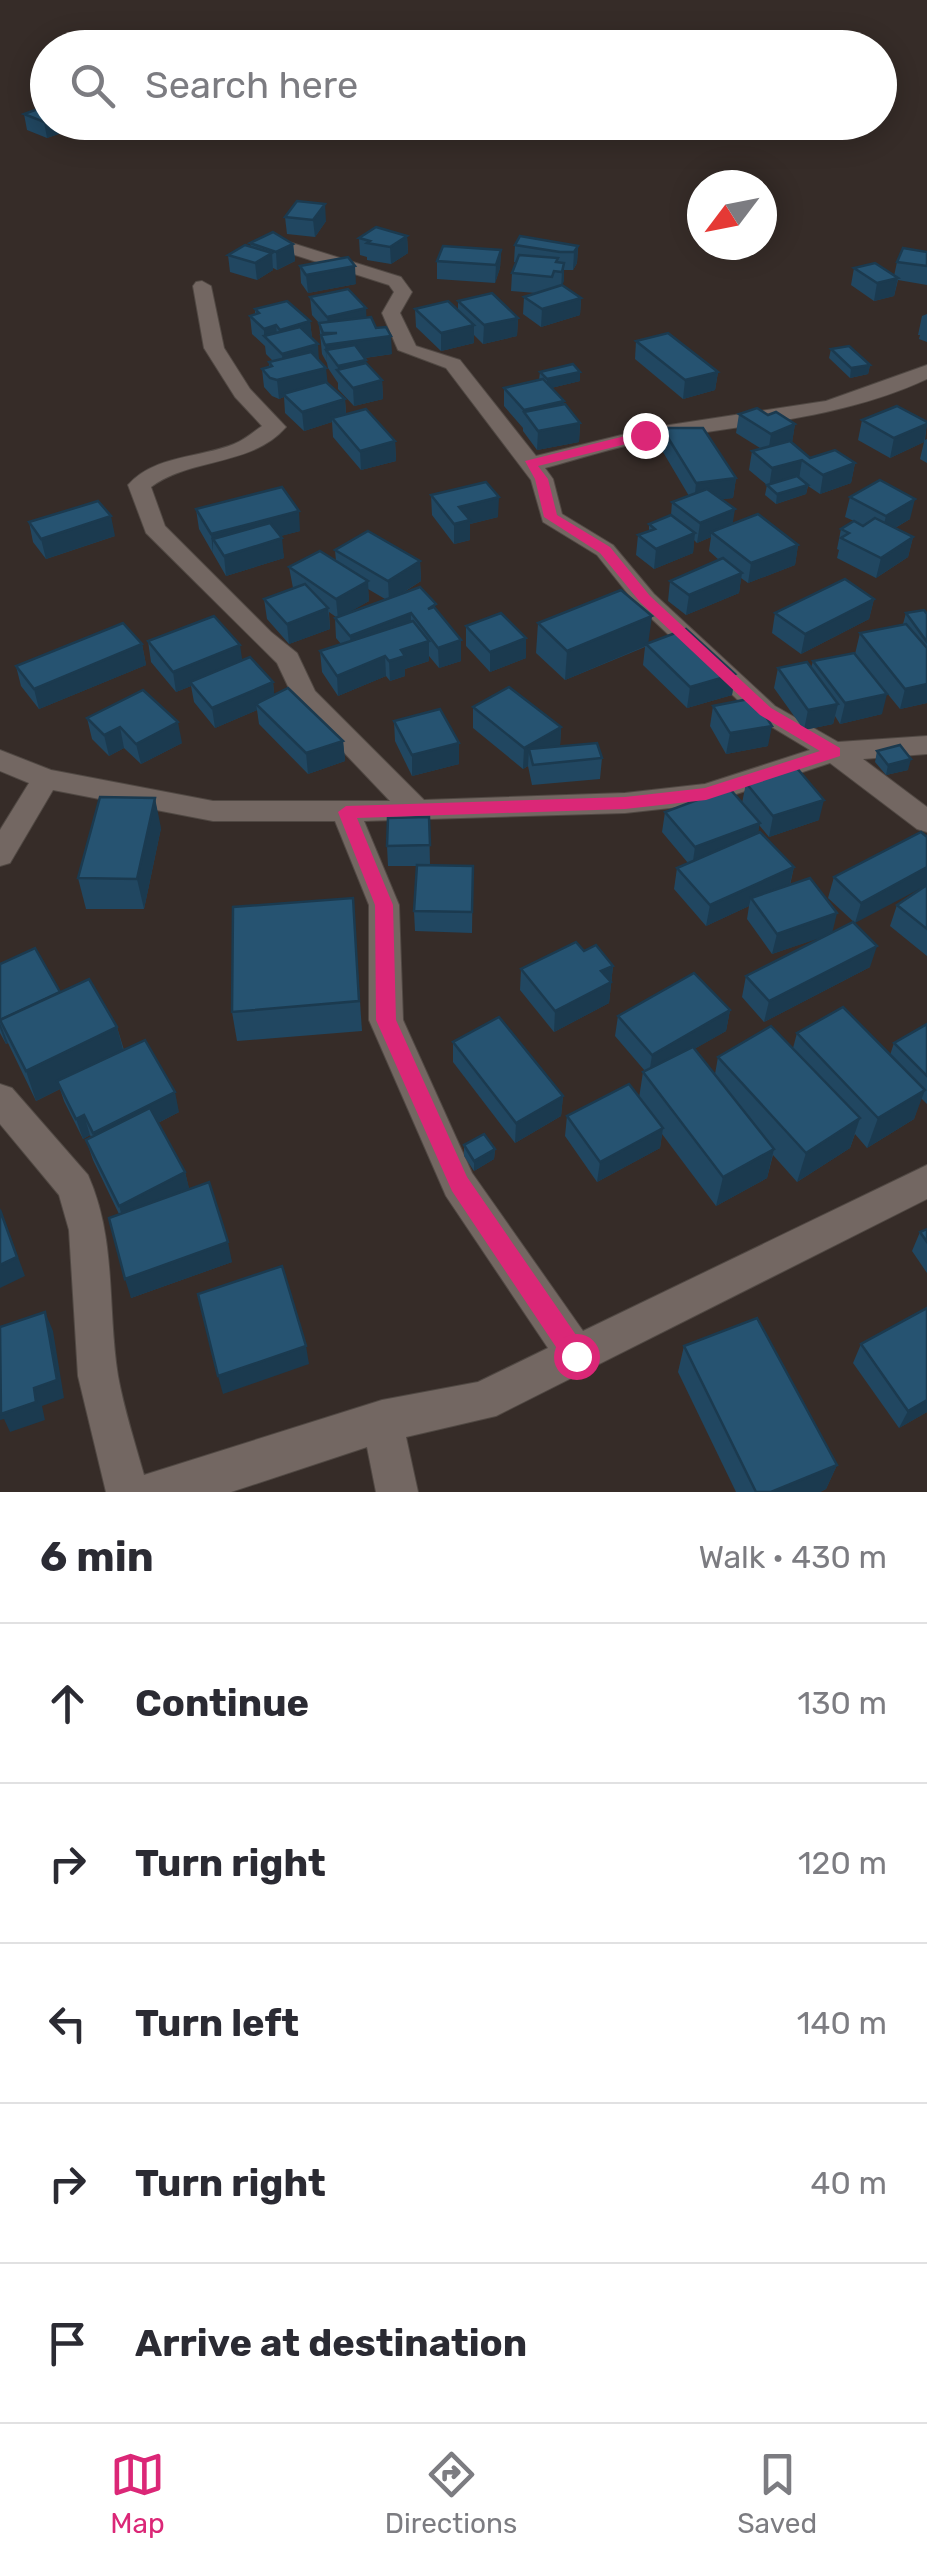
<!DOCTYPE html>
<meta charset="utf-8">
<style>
:root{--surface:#fff;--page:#f7f7f7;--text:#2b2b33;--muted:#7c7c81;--line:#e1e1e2;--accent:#db2777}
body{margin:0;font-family:Rubik,sans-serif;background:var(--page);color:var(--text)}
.compass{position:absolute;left:687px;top:170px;width:90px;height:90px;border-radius:50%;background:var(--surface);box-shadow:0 5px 25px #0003;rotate:238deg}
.stop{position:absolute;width:30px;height:30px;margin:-22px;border:8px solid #db2777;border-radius:50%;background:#fff}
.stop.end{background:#db2777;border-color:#fff;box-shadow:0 2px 10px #0008}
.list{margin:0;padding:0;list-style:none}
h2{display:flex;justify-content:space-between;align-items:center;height:130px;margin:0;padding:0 40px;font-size:42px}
h2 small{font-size:32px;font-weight:400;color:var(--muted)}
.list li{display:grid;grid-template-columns:65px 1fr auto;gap:30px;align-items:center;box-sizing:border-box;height:160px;padding:0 40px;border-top:2px solid var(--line)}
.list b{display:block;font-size:38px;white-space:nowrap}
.list em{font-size:32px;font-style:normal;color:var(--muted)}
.icon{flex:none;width:55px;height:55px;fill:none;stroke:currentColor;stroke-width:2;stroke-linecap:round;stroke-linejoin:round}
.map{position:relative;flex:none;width:927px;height:1492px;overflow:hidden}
.search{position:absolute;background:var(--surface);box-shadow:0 5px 25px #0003;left:30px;right:30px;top:30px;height:110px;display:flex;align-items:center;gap:25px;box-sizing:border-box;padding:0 35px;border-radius:55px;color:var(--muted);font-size:38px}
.sheet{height:930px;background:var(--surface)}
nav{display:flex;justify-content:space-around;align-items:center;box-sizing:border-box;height:140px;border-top:2px solid var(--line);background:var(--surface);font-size:28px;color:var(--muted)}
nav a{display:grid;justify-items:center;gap:5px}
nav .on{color:var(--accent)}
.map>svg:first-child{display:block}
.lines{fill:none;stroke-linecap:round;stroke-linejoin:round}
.minor-casing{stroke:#504843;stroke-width:2}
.minor{fill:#736762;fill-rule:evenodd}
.wall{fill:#214761;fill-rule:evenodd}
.shaded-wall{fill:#1b3a4f}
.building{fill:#265371;stroke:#1b3a4f;stroke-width:2.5}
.route{fill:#db2777}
</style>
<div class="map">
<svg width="927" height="1492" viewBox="0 0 927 1492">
<rect width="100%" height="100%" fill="#362c28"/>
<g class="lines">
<defs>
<path id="minor" d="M279 239 401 277 412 292 400 313 416 346 460 360 536 456 650 428 826 401 927 365V379C839 420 744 424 649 441 614 447 579 459 545 468L553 479 562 514 613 545 654 594 775 706 838 742 927 736V754L863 759 927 807V832L917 829 830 763 706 804 625 813 364 821 399 905 403 1020 472 1173 583 1331 927 1165V1199L496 1416 406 1437 418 1492H376L367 1447 231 1492H106L78 1376 69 1230 59 1195 0 1124V1084L12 1088 88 1175C117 1240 107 1309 118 1376 124 1409 135 1443 144 1475L382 1400 478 1382 548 1348 446 1196 369 1020V905L335 821H213L53 790 10 863 0 866V830L29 783 0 771V750L51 770 213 801H390L295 701 277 663 146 533 128 485C154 455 200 458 234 444 244 440 253 432 262 426L235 397 204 348 193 286 196 282 202 281 211 286 224 348 250 389 286 427C251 467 191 457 151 487L165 526 271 632 297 653 315 691 424 800 625 793 705 784 810 750 757 718 636 604 597 555 543 522 531 480 446 368 398 350 382 313 394 292 389 285 273 248 270 244Z"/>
</defs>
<use href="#minor" class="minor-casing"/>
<use href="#minor" class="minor"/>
</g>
<g class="wall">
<path d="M48 81V99L45 98 42 83Z"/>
<path d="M24 114 48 122H69L70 130 47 138 27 130Z"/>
<path d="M285 217 326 221 315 237 287 234Z"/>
<path d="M407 236 408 253 391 264 367 260V257L360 255 359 238Z"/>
<path d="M250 243 293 244 295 261 277 270 273 268V270L257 280 230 272 228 255 251 247Z"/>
<path d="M515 245 578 246 577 263 573 270H564L562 285 581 298 580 315 541 327 523 314 524 297 536 293 511 291 512 273 516 262H514Z"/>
<path d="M501 250 500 268 495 283 437 279V261Z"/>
<path d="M927 252V285L898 280 894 296 874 301 851 285 854 268 894 276 897 262Z"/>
<path d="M300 266 356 284 308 293 301 283Z"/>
<path d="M310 297 366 308V317L376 328 392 354 365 358 367 364 382 380 383 399 354 406 338 389V383L328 368 327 363 322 354 319 323 312 315Z"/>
<path d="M458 301 518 318 517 336 483 344 474 335V343L441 351 416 327 415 309 458 310Z"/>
<path d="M255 309 310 321 312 338 327 383 345 399 346 414 395 441 396 461 361 470 333 437 332 422 304 431 285 413 284 397 279 399 272 396 264 387 262 369 269 367V362L273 361 266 354 265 346 252 334 250 316 255 314Z"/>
<path d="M927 314V342L919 339 920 335H918L922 316Z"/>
<path d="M636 341 718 372 715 390 683 399 635 359Z"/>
<path d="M831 349 870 365 868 374 850 378 829 358Z"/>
<path d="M540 372 580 381 551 388 580 423 579 442 537 450 523 431V428L504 406V388L539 380Z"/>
<path d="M739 414 768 415 795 424 792 442 810 458 855 463 851 483 820 494 808 486 806 494 776 504 765 495 767 485 749 470 752 451 760 448 736 433Z"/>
<path d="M862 420 927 422 925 440 927 439V463L920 459 924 442 890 458 858 440Z"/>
<path d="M662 428 736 478 733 498 721 499 732 524 798 545 795 565 748 583 741 578 739 593 686 615 668 601 670 581 719 560 709 551 711 537 697 543 694 540 693 553 654 569 636 555 638 535 649 531V524L671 515 672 502 689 496 660 447Z"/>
<path d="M431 495 498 517 470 524V540L454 544 432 515Z"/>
<path d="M850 497 910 519 895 528 913 537 908 557 876 578 837 558 839 550 837 549 841 529 854 521 845 517Z"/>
<path d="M196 509 300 531 280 536 284 558 226 576 199 529Z"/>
<path d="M29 522 115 536 46 559 33 542Z"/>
<path d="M335 550 420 561 421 581 401 594 436 610 461 661 439 668 429 656V661L405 669V676L390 681 386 676 338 696 322 672 320 651 341 644 336 638 335 618 336 617 329 612 330 629 289 644 267 619 264 599 293 588 289 567 336 561ZM368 589 385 599 347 613 369 601Z"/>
<path d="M874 599 869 619 801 654 772 633 775 613Z"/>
<path d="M906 613 927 614V703L900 709 855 654 860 633 903 624Z"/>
<path d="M538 623 649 643 735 674 732 695 687 708 643 665 645 647 565 680 536 653Z"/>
<path d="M466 626 526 658 490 672 466 646Z"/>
<path d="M148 641 242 660 273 682 274 695 343 741 345 761 308 774 259 724 257 710 215 728 194 702 191 686 176 692 151 662Z"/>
<path d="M142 644 146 665 39 709 21 686 16 666Z"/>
<path d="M813 661 882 714 840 724 835 716 833 724 804 730 774 688 778 668H811Z"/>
<path d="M713 706 768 746 726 754 710 726Z"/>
<path d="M473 707 561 727 560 746 602 758 600 779 532 785 528 766 523 769 473 728Z"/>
<path d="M87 718 182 743 141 764 124 748 109 756 92 739Z"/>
<path d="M394 721 459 743V764L412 776 395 741Z"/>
<path d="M877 751 908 770 886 775 875 762Z"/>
<path d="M746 783 819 820 769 837 759 825 758 833 794 867 790 885 832 933 870 967 764 1022 742 997 746 976 827 935 772 954 747 919 749 906 706 926 674 889 677 868 688 863 662 832 665 812 742 803Z"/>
<path d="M429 817 430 865 473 866 472 933 415 931 414 911 417 866H388L387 846Z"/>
<path d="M161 828 144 909H86L78 878Z"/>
<path d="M927 837 855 923 828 898 834 877Z"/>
<path d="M927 885V956L890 926 897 905Z"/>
<path d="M353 898 362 1031 237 1041 232 1012Z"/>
<path d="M584 951 613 966 609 1003 554 1032 520 990 521 969Z"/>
<path d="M0 964 60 992 117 1027 124 1050 179 1112 158 1123 185 1172 189 1189 232 1262 131 1298 119 1214 93 1160 86 1140 91 1137 90 1135 83 1139 64 1101 60 1089 36 1101 8 1043 6 1044 0 1033Z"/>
<path d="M730 1010 726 1031 694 1049 715 1074 718 1057 793 1048 797 1033 890 1055 894 1043 927 1024V1104L921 1098 914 1119 867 1148 855 1134 850 1148 797 1182 773 1155 767 1178 716 1206 662 1134 660 1148 597 1182 565 1136 567 1116 639 1098 643 1072 645 1071 615 1036 618 1016Z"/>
<path d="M453 1042 563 1096 561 1116 515 1143 453 1062Z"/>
<path d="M464 1145 495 1149 494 1159 474 1171 464 1156Z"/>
<path d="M927 1229V1273L912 1251 920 1232Z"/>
<path d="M861 1344 927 1412 899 1428 853 1363Z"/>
<path d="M684 1346 837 1465 826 1489 820 1492H736L678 1372Z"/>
</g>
<g class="shaded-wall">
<path d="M48 121V122H69L70 130 47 138 44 122Z"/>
<path d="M325 204 326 221 315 237 313 220Z"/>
<path d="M407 236 408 253 391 264 390 247Z"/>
<path d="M293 244 295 261 277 270 276 252Z"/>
<path d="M578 246 577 263 573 270 574 252Z"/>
<path d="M501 250 500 268 495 283 496 265Z"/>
<path d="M272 253 273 270 257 280 255 263Z"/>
<path d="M564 263V281L561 289 562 272Z"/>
<path d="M355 266 356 284 308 293 306 275Z"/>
<path d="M898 278 894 296 874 301 877 283Z"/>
<path d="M581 298 580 315 541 327 542 309Z"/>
<path d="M366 308 367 326 329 333 327 317Z"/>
<path d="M518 318 517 336 483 344 484 325Z"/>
<path d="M310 321 312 339 282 348 280 330Z"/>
<path d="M276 325 278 344 264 337V329Z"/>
<path d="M474 325V343L441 351V333Z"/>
<path d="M391 336 392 354 335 362 326 350 327 363 325 345Z"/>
<path d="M318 344 319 362 283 372 282 354Z"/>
<path d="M366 360 367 379 338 371V366Z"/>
<path d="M870 365 868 374 850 378 851 368Z"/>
<path d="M326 368 328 386 283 394 284 397 279 399 277 380Z"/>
<path d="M580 372V381L547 389V379Z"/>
<path d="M718 372 715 390 683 399 685 380Z"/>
<path d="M382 380 383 399 354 406 353 388Z"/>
<path d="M345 399 346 418H332V422L304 431 302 412Z"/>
<path d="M564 401 563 420 524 413V410Z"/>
<path d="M580 423 579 442 537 450 538 431Z"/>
<path d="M795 424 792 443 768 453 771 434Z"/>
<path d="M927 424 924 442 890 458 894 438Z"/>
<path d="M395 441 396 461 361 470 360 451Z"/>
<path d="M802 460 799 479 769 487 772 468Z"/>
<path d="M855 463 851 483 820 494 823 475Z"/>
<path d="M736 478 733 498 694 503 696 483Z"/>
<path d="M808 485 806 494 776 504 777 494Z"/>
<path d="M499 497 498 517 470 524V540L454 544V524L459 507Z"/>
<path d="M915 499 910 519 881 536 886 516Z"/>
<path d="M735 509 732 528 711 532V537L697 543 700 523Z"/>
<path d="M299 511 300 531 221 552 213 539V553L211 534Z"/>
<path d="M111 516 115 536 46 559 41 539Z"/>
<path d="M695 533 693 553 654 569 656 549Z"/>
<path d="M913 537 908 557 876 578 881 558Z"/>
<path d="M282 538 284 558 226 576 224 556Z"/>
<path d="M798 545 795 565 748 583 751 563Z"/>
<path d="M420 561 421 581 389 601 388 581Z"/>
<path d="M742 573 739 593 686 615 689 595Z"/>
<path d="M368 581 369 601 338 619 336 599Z"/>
<path d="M874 599 869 619 801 654 805 634Z"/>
<path d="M328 608 330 629 289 644 287 624Z"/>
<path d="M411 613V634L352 656 350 636Z"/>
<path d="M652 616 648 645 565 680 567 651Z"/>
<path d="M526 638V658L490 672V652Z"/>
<path d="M461 640V661L439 668 438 648Z"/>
<path d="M429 641V661L405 669V676L390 681 389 661 401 650Z"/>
<path d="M142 644 146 665 39 709 34 689Z"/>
<path d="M240 645 243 665 190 682 191 686 176 692 173 672Z"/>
<path d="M385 656 386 676 338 696 337 676Z"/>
<path d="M735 674 732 695 687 708 690 687Z"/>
<path d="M273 682 275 703 256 704 257 710 215 728 212 708Z"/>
<path d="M927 684V703L900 709 905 689Z"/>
<path d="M887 694 882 714 840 724 845 703Z"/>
<path d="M838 704 833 724 804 730 808 710Z"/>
<path d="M178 722 182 743 141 764 136 744Z"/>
<path d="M772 726 768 746 726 754 730 733Z"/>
<path d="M120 727 124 748 109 756 104 735Z"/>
<path d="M561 727 560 747 529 749 528 766 523 769 524 748Z"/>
<path d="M343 741 345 761 308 774 306 753Z"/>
<path d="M459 743V764L412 776V755Z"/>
<path d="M911 759 908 770 886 775 888 765Z"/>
<path d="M155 798 161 828 144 909 137 879Z"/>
<path d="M824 800 819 820 769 837 773 816Z"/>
<path d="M760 823 756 843 692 868 695 847Z"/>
<path d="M794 867 789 887 751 898 749 906 706 926 710 905Z"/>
<path d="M927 867V885L855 923 861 903Z"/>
<path d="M837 913 832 934 772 954 777 934Z"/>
<path d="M877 946 870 967 764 1022 769 1001Z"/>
<path d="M613 966 609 1003 554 1032 555 1011 601 971Z"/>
<path d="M730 1010 726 1031 649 1075 652 1055Z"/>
<path d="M0 1023 8 1043 6 1044 0 1028Z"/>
<path d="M117 1027 125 1057 57 1081 60 1089 36 1101 26 1071Z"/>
<path d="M925 1090 914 1119 867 1148 878 1118Z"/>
<path d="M175 1092 179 1112 99 1153 93 1133Z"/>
<path d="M563 1096 561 1116 515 1143 516 1123Z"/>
<path d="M84 1115 90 1135 83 1139 76 1119Z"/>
<path d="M860 1118 850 1148 797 1182 806 1153Z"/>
<path d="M663 1128 660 1148 597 1182 600 1162Z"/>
<path d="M495 1149 494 1159 474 1171V1161Z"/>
<path d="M774 1149 767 1178 716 1206 723 1177Z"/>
<path d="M185 1172 190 1192 125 1226 119 1206Z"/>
<path d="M0 1208 25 1276 0 1288Z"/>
<path d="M228 1242 232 1262 131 1298 125 1279Z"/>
<path d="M45 1312 53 1331 64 1398 42 1406 45 1420 10 1432 4 1419 0 1420V1401L34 1388Z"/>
<path d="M306 1346 309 1364 223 1394 218 1376Z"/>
<path d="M927 1400V1412L899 1428 908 1411Z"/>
<path d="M837 1465 826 1489 820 1492H771Z"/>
</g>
<g class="building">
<path d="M46 106 48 121 44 122 24 114Z"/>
<path d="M297 201 325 204 313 220 285 217Z"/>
<path d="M376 227 407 236 390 247 367 243 370 241 359 238Z"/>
<path d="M273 232 293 244 276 252 250 243Z"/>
<path d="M520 236 578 246 574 252H560L515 245Z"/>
<path d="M245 245 272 253 255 263 228 255Z"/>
<path d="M443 246 501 250 496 265 437 261Z"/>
<path d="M903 248 927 252V266L897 262Z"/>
<path d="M519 255 558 258 556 262 564 263 562 272 554 271 552 277 512 273Z"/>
<path d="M348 257 355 266 306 275 300 266Z"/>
<path d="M875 263 898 278 877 283 854 268Z"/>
<path d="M562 285 581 298 542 309 524 297Z"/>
<path d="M348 289 366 308 327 317 310 297Z"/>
<path d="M492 293 518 318 484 325 458 301Z"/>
<path d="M287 301 310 321 280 330 276 325 264 329 250 316 259 313 255 309Z"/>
<path d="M448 301 474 325 441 333 415 309Z"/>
<path d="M371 317 376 328 386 327 391 336 325 345 321 335 337 333H323L319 323Z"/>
<path d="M300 327 318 344 282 354 264 336Z"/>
<path d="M668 333 718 372 685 380 636 341Z"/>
<path d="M355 345 366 360 338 366 326 350Z"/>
<path d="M849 346 870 365 851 368 831 349Z"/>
<path d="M311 352 326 368 277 380 270 378 262 369 272 366 269 362Z"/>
<path d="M366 363 382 380 353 388 337 370Z"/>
<path d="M573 364 580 372 547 379 540 372Z"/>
<path d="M543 379 564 401 524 410 504 388Z"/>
<path d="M326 382 345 399 302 412 283 394Z"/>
<path d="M565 404 580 423 538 431 524 412Z"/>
<path d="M897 406 927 422V424L894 438 862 420Z"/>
<path d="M757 408 768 415 776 412 795 424 771 434 739 414Z"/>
<path d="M366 409 395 441 360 451 332 418Z"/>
<path d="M662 428H703L736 478 696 483Z"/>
<path d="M790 441 810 458 835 450 855 463 823 475 802 460 772 468 752 451Z"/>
<path d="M797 476 808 485 777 494 767 485Z"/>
<path d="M880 480 915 499 886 516 850 497Z"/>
<path d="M486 482 499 497 459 507 470 520 454 524 431 495Z"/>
<path d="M282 487 299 511 211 534 196 509Z"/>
<path d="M707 489 735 509 700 523 672 502Z"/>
<path d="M98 501 111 516 41 539 29 522Z"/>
<path d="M758 514 798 545 751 563 711 532Z"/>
<path d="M671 515 695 533 656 549 638 535 655 529 649 524Z"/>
<path d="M875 518 913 537 881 558 841 538 849 533 841 529 854 521 863 526Z"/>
<path d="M270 523 282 538 224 556 213 539Z"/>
<path d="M368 531 420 561 388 581 335 550Z"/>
<path d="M320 551 368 581 336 599 289 567Z"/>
<path d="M723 558 742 573 689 595 670 581Z"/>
<path d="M845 579 874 599 805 634 775 613Z"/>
<path d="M305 584 328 608 287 624 264 599Z"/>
<path d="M420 587 436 604 428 609 434 607 461 640 438 648 411 613 350 636 335 618Z"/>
<path d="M621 590 652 616 567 651 538 623Z"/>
<path d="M924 610 927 614V642L906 613Z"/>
<path d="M501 613 526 638 490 652 466 626Z"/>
<path d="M214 616 240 645 173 672 148 641Z"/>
<path d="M413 621 429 641 401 650 405 656 389 661 385 656 337 676 320 651Z"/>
<path d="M123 623 142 644 34 689 16 666Z"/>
<path d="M906 624 927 648V684L905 689 860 633Z"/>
<path d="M686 629 735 674 690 687 646 644Z"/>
<path d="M854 653 887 694 845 703 813 661Z"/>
<path d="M250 657 273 682 212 708 190 682Z"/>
<path d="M807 662 838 704 808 710 778 668Z"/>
<path d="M509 687 561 727 524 748 473 707Z"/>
<path d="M288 688 343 741 306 753 256 704Z"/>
<path d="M143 690 178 722 136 744 120 727 104 735 87 718Z"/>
<path d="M754 698 772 726 730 733 713 706Z"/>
<path d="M440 709 459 743 412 755 394 721Z"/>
<path d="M597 743 602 758 533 765 529 749Z"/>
<path d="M900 745 911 759 888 765 877 751Z"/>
<path d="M796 767 824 800 773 816 746 783Z"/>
<path d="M729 788 760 823 695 847 665 812Z"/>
<path d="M100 797 155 798 137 879 78 878Z"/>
<path d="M429 817 430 845 387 846 388 818Z"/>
<path d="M760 832 794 867 710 905 677 868Z"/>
<path d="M921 832 927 837V867L861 903 834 877Z"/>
<path d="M417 865 473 866 472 912 414 911Z"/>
<path d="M810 878 837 913 777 934 751 898Z"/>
<path d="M927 885V929L897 905Z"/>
<path d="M353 898 359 1001 232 1012 233 907Z"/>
<path d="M853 922 877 946 769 1001 746 976Z"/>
<path d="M576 942 584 951 596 945 613 966 601 971 611 982 555 1011 521 969Z"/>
<path d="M35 948 60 992 0 1020V964Z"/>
<path d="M694 973 730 1010 652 1055 618 1016Z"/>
<path d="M89 979 117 1027 26 1071 0 1020Z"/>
<path d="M843 1007 925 1090 878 1118 797 1033Z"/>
<path d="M499 1017 563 1096 516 1123 453 1042Z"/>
<path d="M927 1024V1076L894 1043Z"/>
<path d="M771 1026 860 1118 806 1153 718 1057Z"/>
<path d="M145 1040 175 1092 93 1133 84 1115 76 1119 57 1081Z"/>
<path d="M693 1047 774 1149 723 1177 643 1072Z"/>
<path d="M629 1084 663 1128 600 1162 567 1116Z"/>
<path d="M150 1108 185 1172 119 1206 86 1140Z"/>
<path d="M484 1134 495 1149 474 1161 464 1145Z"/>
<path d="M209 1182 228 1242 125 1279 109 1218Z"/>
<path d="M0 1210 17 1257 0 1265Z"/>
<path d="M927 1229V1242L920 1232Z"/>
<path d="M282 1266 306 1346 218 1376 198 1294Z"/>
<path d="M927 1308V1400L908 1411 861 1344Z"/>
<path d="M45 1312 57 1380 34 1388 36 1402 1 1414 0 1327Z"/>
<path d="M757 1318 837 1465 771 1492H756L684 1346Z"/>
</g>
<path class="route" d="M645 431 650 432V438L538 466 548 479 557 515 610 547 650 596 771 708 840 748V756L706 800 625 809 357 818 393 905 396 1020 467 1177 585 1348 588 1356 585 1365 576 1368 568 1365 452 1191 376 1020 375 905 338 812 346 806 625 797 705 788 820 751 760 715 640 602 600 553 544 517 535 479 525 461Z"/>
</svg>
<svg class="compass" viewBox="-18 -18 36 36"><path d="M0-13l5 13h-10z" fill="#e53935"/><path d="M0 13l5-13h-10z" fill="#7c7c81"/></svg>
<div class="stop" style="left:576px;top:1356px"></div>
<div class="stop end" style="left:645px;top:435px"></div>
<div class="search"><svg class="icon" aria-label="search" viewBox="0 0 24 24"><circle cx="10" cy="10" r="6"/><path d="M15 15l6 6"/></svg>Search here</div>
</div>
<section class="sheet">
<h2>6 min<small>Walk · 430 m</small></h2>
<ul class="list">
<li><svg class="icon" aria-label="ahead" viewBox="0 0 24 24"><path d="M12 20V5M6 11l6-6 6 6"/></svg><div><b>Continue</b></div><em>130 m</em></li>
<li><svg class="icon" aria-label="right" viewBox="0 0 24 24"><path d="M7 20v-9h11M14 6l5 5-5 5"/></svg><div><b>Turn right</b></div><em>120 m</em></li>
<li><svg class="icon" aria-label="left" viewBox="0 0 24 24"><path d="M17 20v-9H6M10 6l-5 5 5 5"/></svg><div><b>Turn left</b></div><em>140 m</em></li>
<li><svg class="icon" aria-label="right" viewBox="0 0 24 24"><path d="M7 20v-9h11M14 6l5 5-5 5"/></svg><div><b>Turn right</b></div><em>40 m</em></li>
<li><svg class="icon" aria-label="arrive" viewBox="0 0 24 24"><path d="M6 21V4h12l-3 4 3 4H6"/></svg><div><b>Arrive at destination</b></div></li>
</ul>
</section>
<nav>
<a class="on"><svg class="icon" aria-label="map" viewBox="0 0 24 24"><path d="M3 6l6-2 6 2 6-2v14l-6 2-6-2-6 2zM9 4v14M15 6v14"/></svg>Map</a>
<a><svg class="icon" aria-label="directions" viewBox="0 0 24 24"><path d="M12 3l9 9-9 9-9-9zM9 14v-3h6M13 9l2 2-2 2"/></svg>Directions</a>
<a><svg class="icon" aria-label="saved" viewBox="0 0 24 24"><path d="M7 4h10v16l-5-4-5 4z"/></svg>Saved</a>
</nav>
